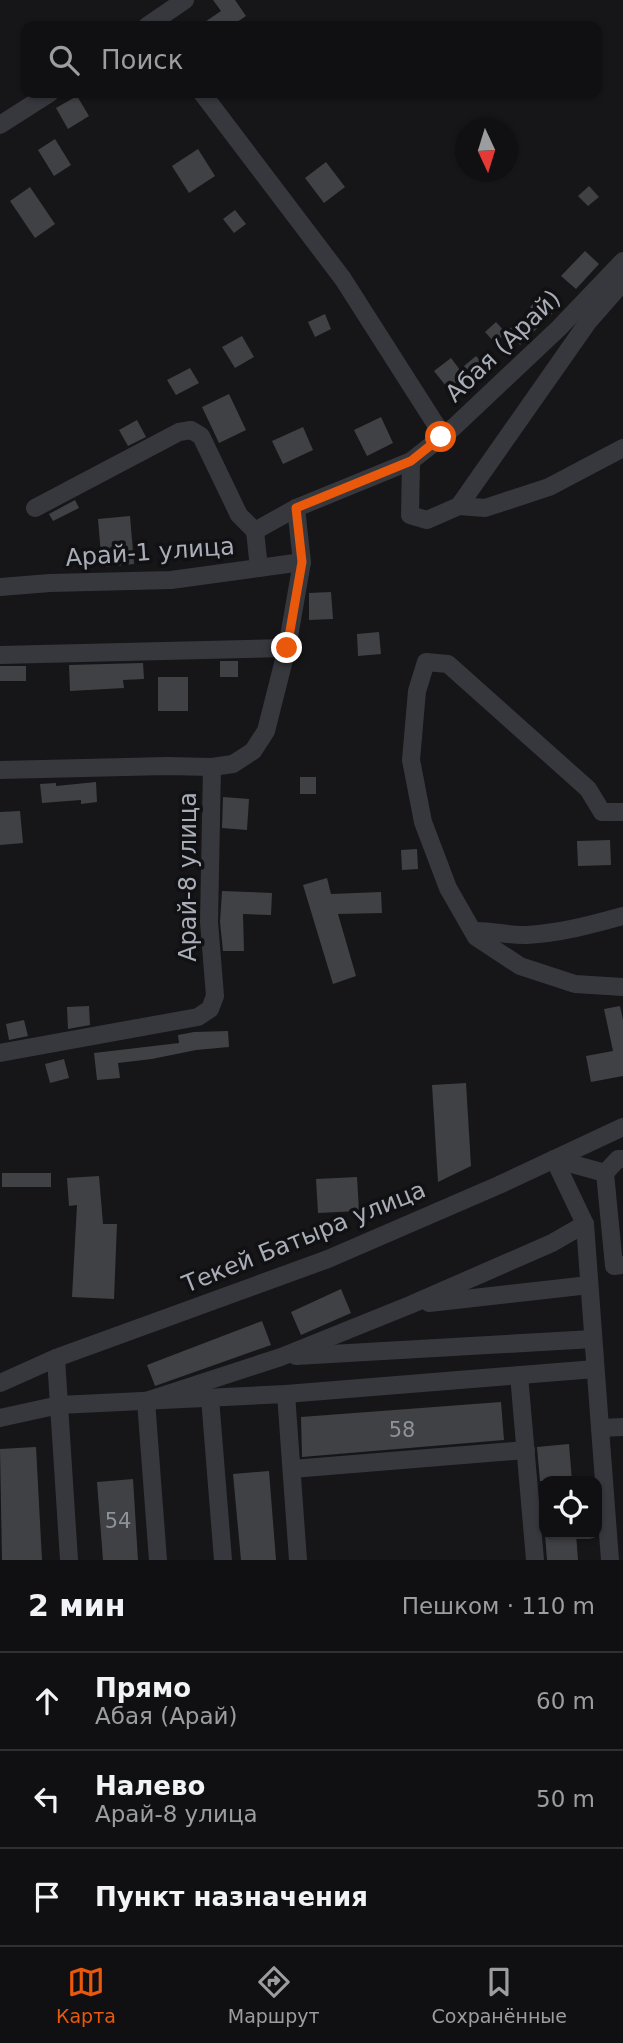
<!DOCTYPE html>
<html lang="ru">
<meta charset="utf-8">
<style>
:root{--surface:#101012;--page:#19191b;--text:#f1f3f6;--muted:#9c9d9f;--line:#303032;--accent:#ea580c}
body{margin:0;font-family:"DejaVu Sans",sans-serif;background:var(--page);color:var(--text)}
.controls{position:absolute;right:21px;bottom:21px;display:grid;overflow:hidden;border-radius:14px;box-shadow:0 2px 5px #0004}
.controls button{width:63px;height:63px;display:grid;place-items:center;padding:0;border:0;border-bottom:2px solid var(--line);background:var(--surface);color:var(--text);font:35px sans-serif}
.compass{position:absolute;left:455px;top:119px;width:63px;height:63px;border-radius:50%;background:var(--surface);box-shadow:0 2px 5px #0004;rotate:176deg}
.stop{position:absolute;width:21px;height:21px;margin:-16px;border:5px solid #ea580c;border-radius:50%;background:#fff}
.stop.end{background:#ea580c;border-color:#fff;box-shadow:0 2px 7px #0008}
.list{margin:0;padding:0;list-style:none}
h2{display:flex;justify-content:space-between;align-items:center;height:91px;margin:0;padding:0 28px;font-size:30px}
h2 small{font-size:23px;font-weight:400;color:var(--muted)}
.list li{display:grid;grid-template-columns:46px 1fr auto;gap:21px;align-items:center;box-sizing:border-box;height:98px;padding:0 28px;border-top:2px solid var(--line)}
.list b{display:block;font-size:26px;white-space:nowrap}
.list p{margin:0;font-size:23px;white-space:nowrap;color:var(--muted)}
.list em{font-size:23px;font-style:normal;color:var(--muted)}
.icon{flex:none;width:38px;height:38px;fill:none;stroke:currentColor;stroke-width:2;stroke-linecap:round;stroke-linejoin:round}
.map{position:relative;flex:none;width:623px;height:1560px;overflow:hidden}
.search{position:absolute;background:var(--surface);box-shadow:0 2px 5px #0004;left:21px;right:21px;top:21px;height:77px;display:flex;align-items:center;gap:18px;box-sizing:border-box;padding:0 24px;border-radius:14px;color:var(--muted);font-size:26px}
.sheet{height:385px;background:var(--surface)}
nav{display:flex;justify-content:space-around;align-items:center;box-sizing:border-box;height:98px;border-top:2px solid var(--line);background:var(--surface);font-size:19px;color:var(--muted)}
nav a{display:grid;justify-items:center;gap:4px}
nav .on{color:var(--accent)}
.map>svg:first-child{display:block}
.building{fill:#404145}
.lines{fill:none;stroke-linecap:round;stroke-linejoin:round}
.minor{stroke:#37383d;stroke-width:18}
.route{stroke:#ea580c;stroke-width:9}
.labels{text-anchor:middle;stroke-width:7;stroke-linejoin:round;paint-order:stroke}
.number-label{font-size:21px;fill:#8e929b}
.street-label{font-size:24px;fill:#a8adb8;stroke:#111113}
</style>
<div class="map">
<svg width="623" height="1560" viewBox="0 0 623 1560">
<rect width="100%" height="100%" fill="#161618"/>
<g class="building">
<path d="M213 0H235L246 16 231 26H199L221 11Z"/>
<path d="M77 96 89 116 68 129 56 108Z"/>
<path d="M55 139 71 165 54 176 38 150Z"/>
<path d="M198 149 215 176 189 193 172 166Z"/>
<path d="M326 162 345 187 324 203 305 178Z"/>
<path d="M589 186 599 197 588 206 578 196Z"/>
<path d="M30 187 55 224 35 238 10 201Z"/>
<path d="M235 210 246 224 234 233 223 219Z"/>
<path d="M585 251 599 264 576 289 561 276Z"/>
<path d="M541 296 556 310 520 345 508 330 533 310 530 307Z"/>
<path d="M325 314 331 329 315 337 308 322Z"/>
<path d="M496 322 506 333 495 343 485 332Z"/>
<path d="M242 336 254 357 235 368 222 347Z"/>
<path d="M476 356 490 372 477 382 464 366Z"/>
<path d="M451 358 466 378 449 390 434 371Z"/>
<path d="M190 368 199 383 176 395 167 380Z"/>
<path d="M229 394 246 430 219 443 202 407Z"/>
<path d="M381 417 393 443 367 456 354 430Z"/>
<path d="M137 420 146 437 128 446 119 430Z"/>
<path d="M303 427 313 450 283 464 272 441Z"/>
<path d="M75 500 79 508 53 521 49 514Z"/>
<path d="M130 516 134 564 102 567 98 519Z"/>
<path d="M331 592 333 619 309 620V593Z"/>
<path d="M379 632 381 654 358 656 357 634Z"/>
<rect x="220" y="661" width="18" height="16"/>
<path d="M143 663 144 679 123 680 124 688 70 691 69 665Z"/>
<rect x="0" y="666" width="26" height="15"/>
<rect x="158" y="677" width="30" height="34"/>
<rect x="300" y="777" width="16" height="17"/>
<path d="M96 782 97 802 81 804V800L42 803 40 784 56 783V786Z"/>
<path d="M223 797 249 799 247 830 222 828Z"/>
<path d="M20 811 23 843 0 845V812Z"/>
<path d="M610 840 611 865 578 866 577 841Z"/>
<path d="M417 849 418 869 402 870 401 850Z"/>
<path d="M327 878 331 894 381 892 382 913 338 914 356 976 333 984 303 885Z"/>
<path d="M222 891 272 893 271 915 243 914 244 951H223L220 922Z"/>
<path d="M89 1006 90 1025 68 1029 67 1007Z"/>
<path d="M620 1006 623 1020V1076L591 1082 586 1056 613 1051 604 1009Z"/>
<path d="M24 1020 28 1036 9 1040 6 1024Z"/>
<path d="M228 1031 229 1047 196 1050 152 1059 118 1063 120 1078 97 1080 94 1053 179 1043 178 1035 194 1032Z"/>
<path d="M64 1059 69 1078 50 1083 45 1064Z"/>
<path d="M466 1083 471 1166 438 1182 432 1085Z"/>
<rect x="2" y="1173" width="49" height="14"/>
<path d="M99 1176 103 1224H117L114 1299 72 1297 77 1205 69 1206 67 1178Z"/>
<path d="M357 1177 359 1211 318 1213 316 1179Z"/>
<path d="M341 1289 351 1313 301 1335 291 1312Z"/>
<path d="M262 1321 271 1345 155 1386 147 1365Z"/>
<path d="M501 1402 504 1440 302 1457 301 1417Z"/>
<path d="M569 1444 572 1481H540L537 1447Z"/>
<path d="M36 1447 42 1560H2L0 1449Z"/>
<path d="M269 1471 276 1560H241L233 1474Z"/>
<path d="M133 1479 138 1560H103L97 1482Z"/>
<path d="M545 1534H576L578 1560H547Z"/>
</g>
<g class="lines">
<g class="minor">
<path d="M147 26 185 0"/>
<path d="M202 93 343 279 438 428 441 437"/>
<path d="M0 125 50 93"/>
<path d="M411 461 410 515 427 520 459 506 588 322 623 282"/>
<path d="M459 506 485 508 549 487 623 448"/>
<path d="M35 508 179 432 191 430 201 436 239 515 255 531"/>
<path d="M255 531 296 508 411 461 453 428 559 328 623 261"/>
<path d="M255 531 259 568"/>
<path d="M0 587 50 583 171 580 302 562"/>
<path d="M0 655 287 648"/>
<path d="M0 770 167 766 212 767 233 764 253 751 266 731 287 648 302 562 296 508"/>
<path d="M623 812H602L588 789 448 664 426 662 417 691 411 760 423 822 448 888 476 937 520 966 575 984 623 987"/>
<path d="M473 931C491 930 509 936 527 935 560 933 591 925 623 916"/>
<path d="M0 1053 198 1017 210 1009 215 996 209 922 212 767"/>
<path d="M605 1173 618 1159H623"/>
<path d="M623 1265 614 1266 605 1173 554 1159 585 1224 600 1428 623 1427"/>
<path d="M429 1303 589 1285"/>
<path d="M296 1356 593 1339"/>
<path d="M56 1358 59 1405 286 1394 595 1369"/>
<path d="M519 1375 535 1560"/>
<path d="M0 1383 56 1358 328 1259 499 1185 623 1127"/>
<path d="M286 1394 298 1560"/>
<path d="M210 1398 223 1560"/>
<path d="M0 1418 59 1405 69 1560"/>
<path d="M600 1428 610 1560"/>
<path d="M292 1469 526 1450"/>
<path d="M158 1560 146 1401 281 1357 410 1305 552 1243 585 1224"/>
</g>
</g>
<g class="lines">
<path class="route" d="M287 648 302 562 296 508 411 461 441 437"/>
</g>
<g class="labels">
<g class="number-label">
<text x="402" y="1437">58</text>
<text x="118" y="1528">54</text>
</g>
<g class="street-label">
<text transform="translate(503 346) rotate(-44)" y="8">Абая (Арай)</text>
<text transform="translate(150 552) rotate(-4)" y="8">Арай-1 улица</text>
<text transform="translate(188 877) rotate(-90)" y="8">Арай-8 улица</text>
<text transform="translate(304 1237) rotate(-22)" y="8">Текей Батыра улица</text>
</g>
</g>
</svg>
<div class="controls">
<button><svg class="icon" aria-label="locate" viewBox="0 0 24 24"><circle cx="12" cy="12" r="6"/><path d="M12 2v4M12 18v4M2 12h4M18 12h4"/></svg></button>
</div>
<svg class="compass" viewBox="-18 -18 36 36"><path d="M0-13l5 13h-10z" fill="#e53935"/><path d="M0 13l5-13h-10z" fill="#9c9d9f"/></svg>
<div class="stop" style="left:441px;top:437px"></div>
<div class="stop end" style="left:287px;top:648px"></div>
<div class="search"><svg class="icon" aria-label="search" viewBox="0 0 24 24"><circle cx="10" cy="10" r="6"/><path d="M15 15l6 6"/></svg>Поиск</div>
</div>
<section class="sheet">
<h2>2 мин<small>Пешком · 110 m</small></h2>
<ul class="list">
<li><svg class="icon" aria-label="ahead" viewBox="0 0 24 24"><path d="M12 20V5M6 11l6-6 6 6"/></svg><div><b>Прямо</b><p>Абая (Арай)</p></div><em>60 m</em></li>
<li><svg class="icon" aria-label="left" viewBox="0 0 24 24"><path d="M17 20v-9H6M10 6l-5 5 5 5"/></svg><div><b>Налево</b><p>Арай-8 улица</p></div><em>50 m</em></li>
<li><svg class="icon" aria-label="arrive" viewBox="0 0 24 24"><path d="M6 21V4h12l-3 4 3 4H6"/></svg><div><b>Пункт назначения</b></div></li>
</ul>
</section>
<nav>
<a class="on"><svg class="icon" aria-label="map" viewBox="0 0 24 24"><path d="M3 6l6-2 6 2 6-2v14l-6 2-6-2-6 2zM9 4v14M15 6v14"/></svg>Карта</a>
<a><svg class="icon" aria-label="directions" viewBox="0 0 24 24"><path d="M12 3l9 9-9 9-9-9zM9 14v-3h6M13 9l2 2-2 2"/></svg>Маршрут</a>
<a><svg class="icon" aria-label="saved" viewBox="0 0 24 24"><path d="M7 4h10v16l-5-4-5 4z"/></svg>Сохранённые</a>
</nav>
